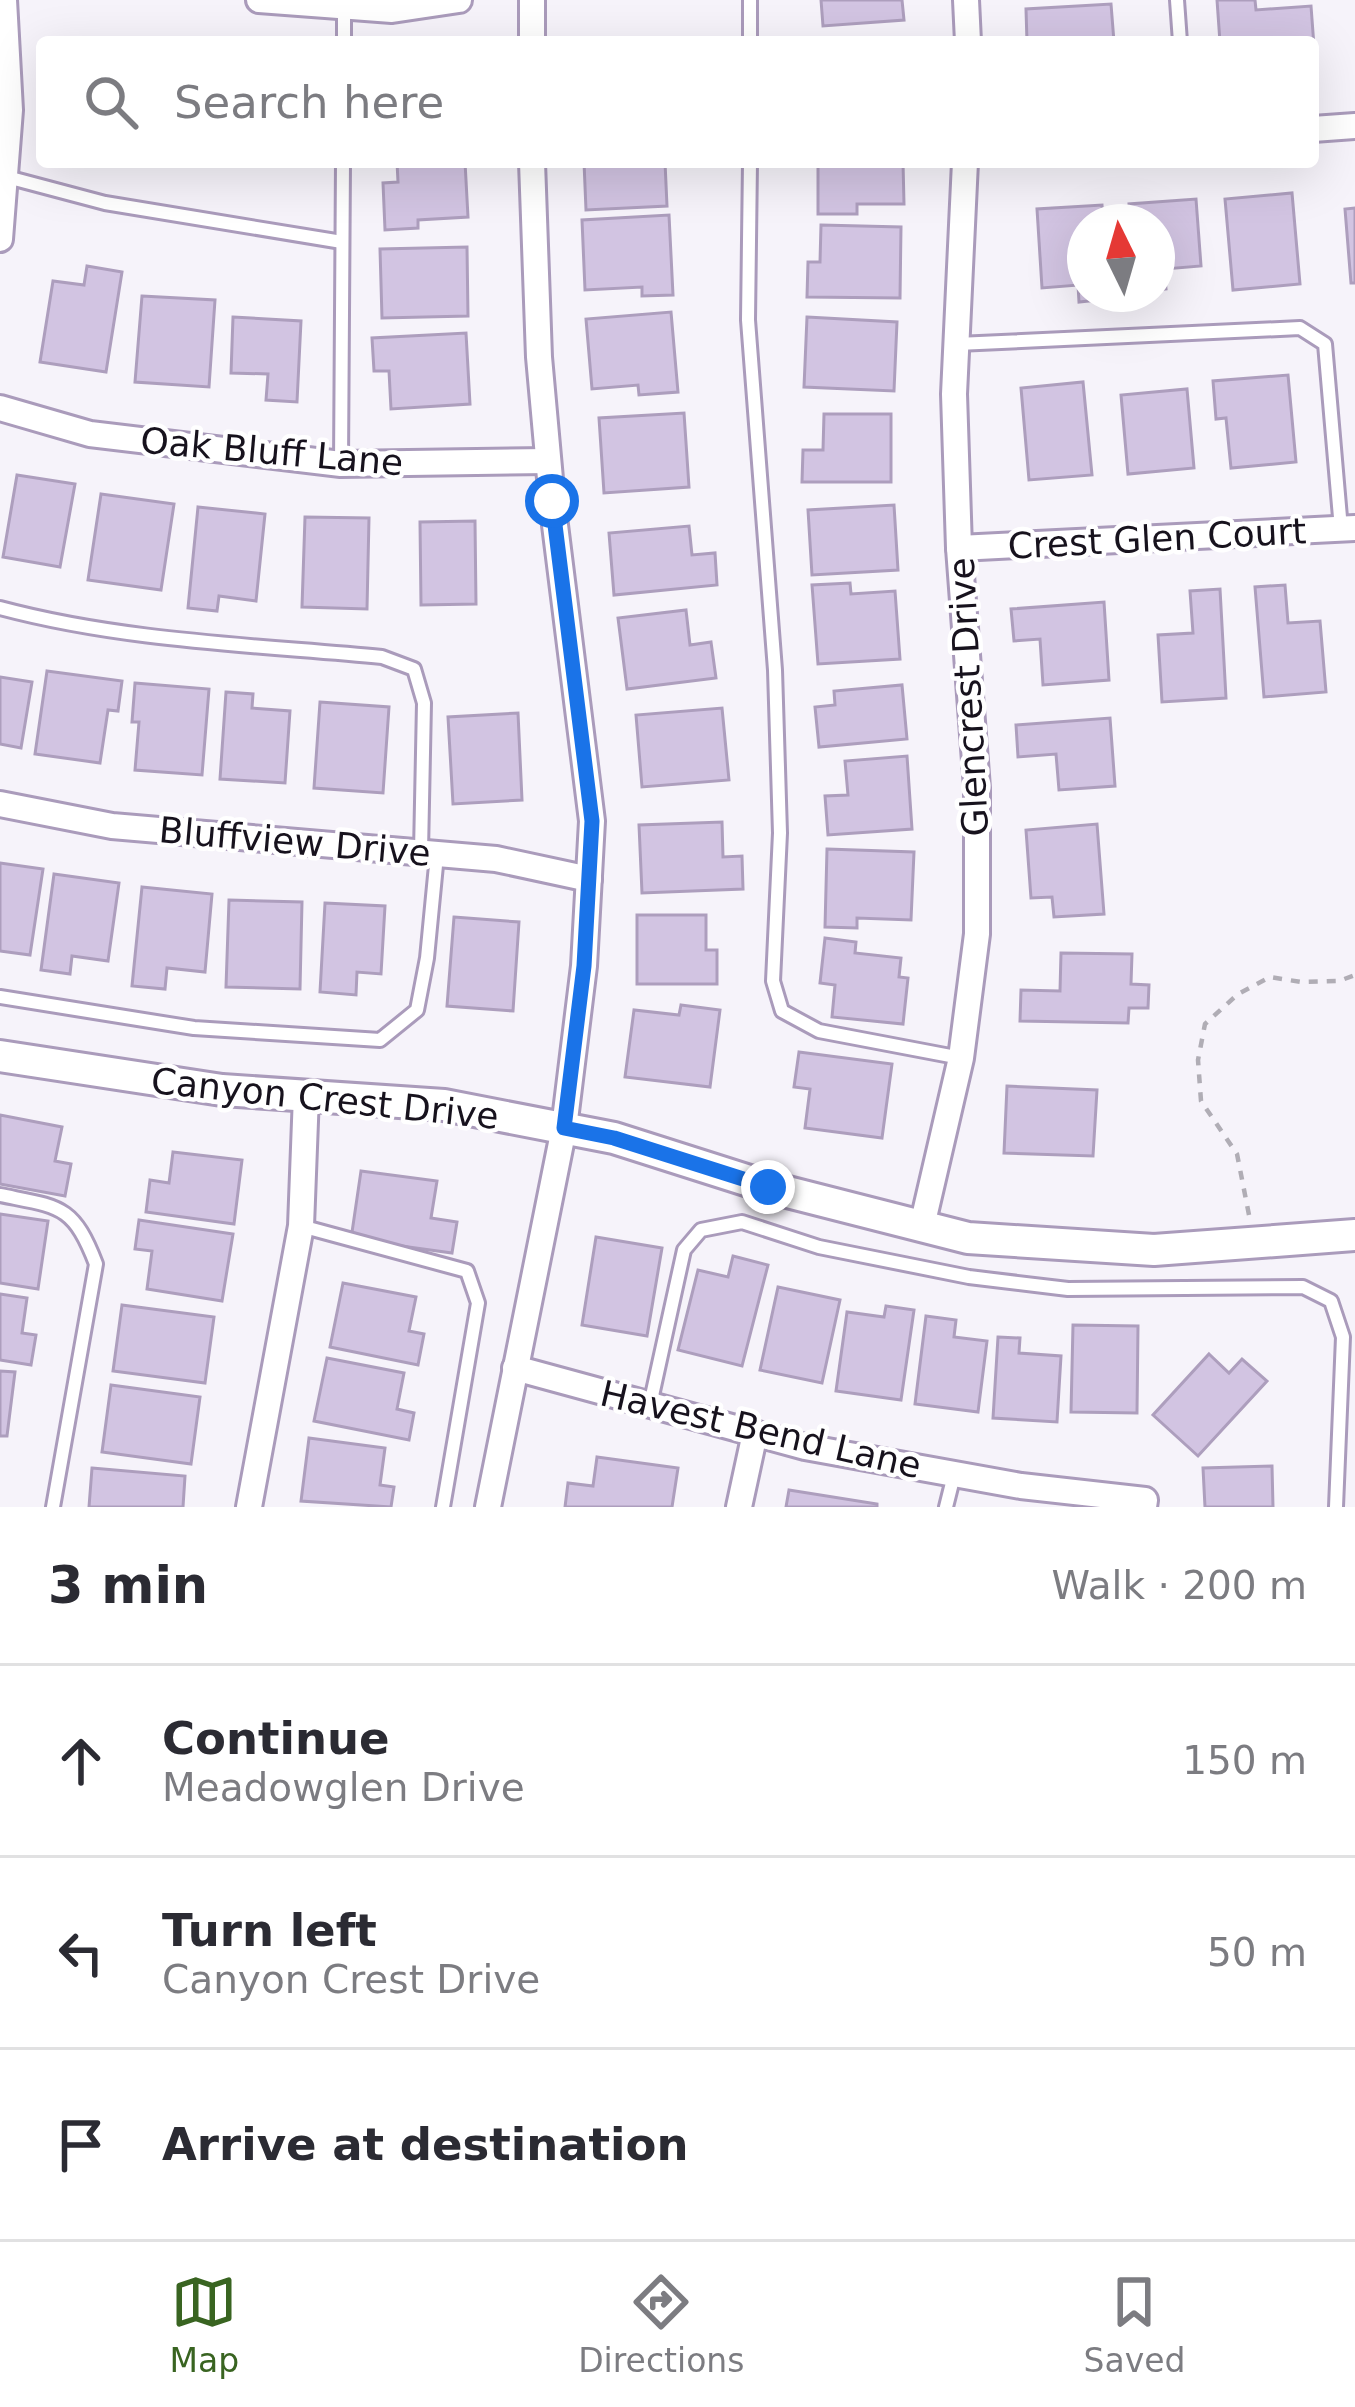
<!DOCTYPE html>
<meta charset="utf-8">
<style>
:root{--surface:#fff;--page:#f2f2f3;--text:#2b2b33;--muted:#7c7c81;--line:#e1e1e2;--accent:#396421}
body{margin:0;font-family:"DejaVu Sans",sans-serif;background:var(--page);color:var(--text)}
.compass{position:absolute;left:1067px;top:204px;width:108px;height:108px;border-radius:50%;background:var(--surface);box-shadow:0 12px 48px #0002;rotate:355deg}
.stop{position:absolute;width:36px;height:36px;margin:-27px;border:9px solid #1a73e8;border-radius:50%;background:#fff}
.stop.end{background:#1a73e8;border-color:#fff;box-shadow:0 3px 12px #0008}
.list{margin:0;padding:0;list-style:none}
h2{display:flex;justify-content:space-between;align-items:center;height:156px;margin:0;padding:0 48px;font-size:51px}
h2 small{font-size:39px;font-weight:400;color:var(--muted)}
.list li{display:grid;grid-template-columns:78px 1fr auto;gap:36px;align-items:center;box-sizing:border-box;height:192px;padding:0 48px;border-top:3px solid var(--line)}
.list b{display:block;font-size:45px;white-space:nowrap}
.list p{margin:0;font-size:39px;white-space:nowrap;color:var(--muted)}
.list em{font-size:39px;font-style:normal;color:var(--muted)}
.icon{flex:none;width:66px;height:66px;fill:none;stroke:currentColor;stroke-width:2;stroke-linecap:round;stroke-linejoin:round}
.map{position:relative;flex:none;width:1355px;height:1507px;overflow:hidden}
.search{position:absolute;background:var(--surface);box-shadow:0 12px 48px #0002;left:36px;right:36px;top:36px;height:132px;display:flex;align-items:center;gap:30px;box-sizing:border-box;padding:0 42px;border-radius:12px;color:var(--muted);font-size:45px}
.sheet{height:732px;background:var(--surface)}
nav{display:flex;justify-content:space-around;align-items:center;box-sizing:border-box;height:168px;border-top:3px solid var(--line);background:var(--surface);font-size:33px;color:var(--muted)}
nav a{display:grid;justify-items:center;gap:6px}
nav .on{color:var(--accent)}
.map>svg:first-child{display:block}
.building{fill:#d2c4e2;stroke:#ad9ebd;stroke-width:3}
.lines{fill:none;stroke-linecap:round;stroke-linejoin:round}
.service-casing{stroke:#aa9bbb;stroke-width:18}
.minor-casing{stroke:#aa9bbb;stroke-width:30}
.tertiary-casing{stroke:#aa9bbb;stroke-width:36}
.path{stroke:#b0adb5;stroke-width:4.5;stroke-dasharray:9 9;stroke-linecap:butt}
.service{stroke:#fff;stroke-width:12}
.minor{stroke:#fff;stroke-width:24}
.tertiary{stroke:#fff;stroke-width:30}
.route{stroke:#1a73e8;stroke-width:15}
.labels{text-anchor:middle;stroke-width:9;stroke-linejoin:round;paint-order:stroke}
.street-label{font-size:36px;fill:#17121d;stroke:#fff}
</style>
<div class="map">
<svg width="1355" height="1507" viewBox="0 0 1355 1507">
<rect width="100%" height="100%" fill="#f6f3fa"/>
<g class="building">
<path d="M821 0H902L904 20 823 26Z"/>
<path d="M1217 0H1255L1256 10 1311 6 1316 73 1313 42H1220Z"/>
<path d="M1111 4 1114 42H1027L1026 9Z"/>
<path d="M397 162H465L468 217 418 220V228L385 230 383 183 398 182Z"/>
<path d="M584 162H665L667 206 586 210Z"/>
<path d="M818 162H903L904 204H857V214H818Z"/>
<path d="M1292 193 1300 284 1233 290 1225 199Z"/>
<path d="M1196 199 1201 266 1164 269 1166 289 1157 290V222H1130L1129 204Z"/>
<path d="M1102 205 1103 222H1085V294H1108V299L1079 302 1078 285 1042 288 1037 209Z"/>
<path d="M1355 208V283H1351L1345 209Z"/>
<path d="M669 215 673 295 642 296V287L585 290 582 220Z"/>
<path d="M821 225 901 227 900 298 807 297 808 262H820Z"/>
<path d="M467 247 468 316 382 318 380 249Z"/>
<path d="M87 266 122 272 106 372 40 362 53 281 84 285Z"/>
<path d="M142 296 215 300 209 387 135 382Z"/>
<path d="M671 312 678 392 639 395 638 385 592 389 586 319Z"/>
<path d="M233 317 301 321 297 402 266 400 268 374 231 373Z"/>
<path d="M807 317 897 322 894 391 804 387Z"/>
<path d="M466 333 470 404 391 409 389 371H374L372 338Z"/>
<path d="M1288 375 1296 462 1231 468 1226 418 1216 419 1213 381Z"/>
<path d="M1083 382 1092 475 1029 480 1021 388Z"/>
<path d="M1187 389 1194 468 1128 474 1121 395Z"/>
<path d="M684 413 689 487 604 493 599 418Z"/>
<path d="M824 414H891V482H802L803 450H823Z"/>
<path d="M17 475 75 484 60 567 3 557Z"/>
<path d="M101 494 174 504 161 590 88 580Z"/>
<path d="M894 505 898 570 812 575 808 510Z"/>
<path d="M198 507 265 514 256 601 219 596 217 611 188 608Z"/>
<path d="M305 517 369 518 367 609 302 607Z"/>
<path d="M475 521 476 604 421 605 420 522Z"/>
<path d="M689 526 692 555 715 553 717 585 614 595 609 533Z"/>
<path d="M850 583 851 594 895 591 900 659 818 664 812 585Z"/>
<path d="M1285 585 1288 623 1320 621 1326 692 1264 697 1255 587Z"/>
<path d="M1220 589 1226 698 1162 702 1158 635 1193 633 1190 591Z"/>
<path d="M1104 602 1109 680 1043 685 1040 639 1014 641 1011 609Z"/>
<path d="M686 610 690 645 711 642 716 678 627 689 618 618Z"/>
<path d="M47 671 122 681 118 711 108 710 100 763 35 754Z"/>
<path d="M0 677 32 682 21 748 0 744Z"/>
<path d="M135 683 209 689 202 775 135 770 139 722H132Z"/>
<path d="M902 685 907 739 819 747 815 707 835 705 834 691Z"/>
<path d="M226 692 253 694 252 708 290 711 285 783 220 779Z"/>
<path d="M320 702 389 707 383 793 314 788Z"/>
<path d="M722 708 729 780 642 787 636 715Z"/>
<path d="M518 713 522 800 453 804 448 717Z"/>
<path d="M1110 718 1115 786 1059 790 1056 754 1018 757 1016 725Z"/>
<path d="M907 756 912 829 828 835 825 796 848 795 845 761Z"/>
<path d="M722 822 723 857 742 856 743 889 642 893 639 825Z"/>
<path d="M1097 824 1104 914 1054 917 1052 897 1031 898 1026 830Z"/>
<path d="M827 849 914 852 911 920 857 918V928L825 927Z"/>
<path d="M0 863 43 869 30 955 0 951Z"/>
<path d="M54 874 119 883 108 961 72 956 70 974 41 970Z"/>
<path d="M142 887 212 894 205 972 167 968 165 989 132 986Z"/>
<path d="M229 900 302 902 300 989 226 987Z"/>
<path d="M325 903 385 906 381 974 357 972 356 995 320 992Z"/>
<path d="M637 915H706V950H717V984H637Z"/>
<path d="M454 917 519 922 513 1011 447 1006Z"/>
<path d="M825 938 856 942 855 953 901 958 899 977 908 978 903 1024 832 1017 835 985 820 983Z"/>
<path d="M1061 953 1132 954 1131 984 1149 985 1148 1008H1129L1128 1023 1020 1021 1021 990 1060 991Z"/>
<path d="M681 1005 720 1010 710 1087 625 1077 634 1010 679 1015Z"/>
<path d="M799 1052 892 1064 882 1138 805 1128 810 1089 794 1087Z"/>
<path d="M1007 1086 1097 1090 1093 1156 1004 1153Z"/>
<path d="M0 1115 62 1127 55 1161 71 1164 65 1196 0 1184Z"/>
<path d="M173 1152 242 1160 234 1224 146 1212 150 1180 169 1183Z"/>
<path d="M361 1171 437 1181 431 1218 457 1222 452 1253 351 1239Z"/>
<path d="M0 1214 48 1221 38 1289 0 1283Z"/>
<path d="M139 1220 233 1234 222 1301 147 1289 152 1251 135 1249Z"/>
<path d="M596 1237 662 1248 647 1336 582 1325Z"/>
<path d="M733 1256 768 1265 742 1366 678 1350 698 1270 728 1277Z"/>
<path d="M343 1283 416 1297 409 1331 424 1334 418 1365 330 1347Z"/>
<path d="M778 1287 840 1300 822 1383 760 1370Z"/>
<path d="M0 1294 27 1298 22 1333 36 1335 31 1365 0 1360Z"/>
<path d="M122 1305 214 1317 205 1383 113 1371Z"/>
<path d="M886 1306 914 1310 901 1400 836 1391 847 1312 884 1317Z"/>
<path d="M926 1316 956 1320 954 1337 987 1341 978 1412 915 1404Z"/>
<path d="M1073 1325 1138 1326 1137 1413 1071 1412Z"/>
<path d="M998 1337 1020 1338 1019 1353 1061 1356 1057 1422 993 1418Z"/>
<path d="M1209 1354 1229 1373 1242 1359 1267 1381 1198 1456 1153 1415Z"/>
<path d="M327 1358 404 1373 397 1409 414 1413 409 1440 314 1421Z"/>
<path d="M0 1371 15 1372 7 1436H0Z"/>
<path d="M111 1385 200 1397 191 1464 102 1452Z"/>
<path d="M309 1438 385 1448 380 1485 394 1487 391 1507 301 1501Z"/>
<path d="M597 1457 678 1468 672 1507H565L568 1483 593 1486Z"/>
<path d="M1272 1466 1273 1507H1205L1203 1468Z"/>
<path d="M92 1468 185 1476 183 1507H89Z"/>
<path d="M789 1490 877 1504V1507H786Z"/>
</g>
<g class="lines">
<defs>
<g id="service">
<path d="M750 0V42"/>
<path d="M1177 0 1180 42"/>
<path d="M344 42V7"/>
<path d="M750 162 748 320 775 670 780 833 773 981 782 1011 819 1031 961 1058"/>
<path d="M7 177 105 203 342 242"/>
<path d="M957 344 1300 328 1325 344 1341 529"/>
<path d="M341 464 343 162"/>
<path d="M0 608C123 641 255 645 382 657L414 669 424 703 421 852"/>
<path d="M0 997 194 1028 380 1040 417 1010 427 958 437 855"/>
<path d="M0 1195C59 1207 73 1204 96 1264L53 1507"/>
<path d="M301 1226 467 1271 478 1303 443 1507"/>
<path d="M650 1405 684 1250 701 1230 742 1222 819 1247 969 1277 1068 1289 1303 1287 1331 1301 1343 1337 1336 1507"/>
<path d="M946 1507 954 1475"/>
</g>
<g id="minor">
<path d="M259 0 392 10 459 0"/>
<path d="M532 0V42"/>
<path d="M966 0 968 42"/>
<path d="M1313 129 1355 126"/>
<path d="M0 239 10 110 4 0"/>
<path d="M0 408 90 434 341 464 548 461"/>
<path d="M959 548 1355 528"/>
<path d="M0 804 112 826 496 859 589 879"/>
<path d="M922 1226 961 1058 977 934V788L959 548 954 394 965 162"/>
<path d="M515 1368 805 1447 1021 1486 1145 1500 1144 1507"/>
<path d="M249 1507 301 1226 306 1095"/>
<path d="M488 1507 564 1128 584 966 592 821 552 501 539 357 532 162"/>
<path d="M739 1507 755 1433"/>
</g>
<path id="tertiary" d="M0 1056 222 1090 444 1105 614 1138 768 1187 968 1238 1154 1250 1355 1235"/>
</defs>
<use href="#service" class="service-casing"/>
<use href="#minor" class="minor-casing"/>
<use href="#tertiary" class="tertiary-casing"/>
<path class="path" d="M1249 1215 1237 1154 1201 1101 1198 1060 1205 1024 1238 994 1270 977 1301 982 1339 981 1355 975"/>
<use href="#service" class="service"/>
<use href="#minor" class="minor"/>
<use href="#tertiary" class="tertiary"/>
</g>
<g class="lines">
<path class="route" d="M552 501 592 821 584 966 564 1128 614 1138 768 1187"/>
</g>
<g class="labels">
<g class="street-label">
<text transform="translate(272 451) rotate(5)" y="13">Oak Bluff Lane</text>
<text transform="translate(1157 538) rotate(-3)" y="13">Crest Glen Court</text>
<text transform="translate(968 697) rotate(-93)" y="13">Glencrest Drive</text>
<text transform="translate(295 841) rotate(5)" y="13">Bluffview Drive</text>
<text transform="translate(325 1098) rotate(6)" y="13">Canyon Crest Drive</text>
<text transform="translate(761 1429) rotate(13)" y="13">Havest Bend Lane</text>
</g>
</g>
</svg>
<svg class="compass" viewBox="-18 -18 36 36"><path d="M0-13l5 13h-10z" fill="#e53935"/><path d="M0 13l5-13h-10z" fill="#7c7c81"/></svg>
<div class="stop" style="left:552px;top:501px"></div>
<div class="stop end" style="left:768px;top:1187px"></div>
<div class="search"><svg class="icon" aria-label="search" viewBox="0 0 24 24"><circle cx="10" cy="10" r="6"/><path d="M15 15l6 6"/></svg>Search here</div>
</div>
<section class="sheet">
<h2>3 min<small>Walk · 200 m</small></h2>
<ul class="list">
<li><svg class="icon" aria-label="ahead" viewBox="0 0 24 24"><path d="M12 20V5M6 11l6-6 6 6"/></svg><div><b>Continue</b><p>Meadowglen Drive</p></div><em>150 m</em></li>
<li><svg class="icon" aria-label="left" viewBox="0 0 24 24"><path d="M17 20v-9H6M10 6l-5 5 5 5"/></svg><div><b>Turn left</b><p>Canyon Crest Drive</p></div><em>50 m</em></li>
<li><svg class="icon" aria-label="arrive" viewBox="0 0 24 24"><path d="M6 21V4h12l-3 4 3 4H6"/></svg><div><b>Arrive at destination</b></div></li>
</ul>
</section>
<nav>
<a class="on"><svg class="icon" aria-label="map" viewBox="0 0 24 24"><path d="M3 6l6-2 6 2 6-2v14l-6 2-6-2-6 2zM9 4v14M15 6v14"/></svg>Map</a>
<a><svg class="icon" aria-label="directions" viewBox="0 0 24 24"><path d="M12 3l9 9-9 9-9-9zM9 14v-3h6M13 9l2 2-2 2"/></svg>Directions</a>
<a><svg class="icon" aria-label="saved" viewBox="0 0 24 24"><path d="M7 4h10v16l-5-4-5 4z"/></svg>Saved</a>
</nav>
